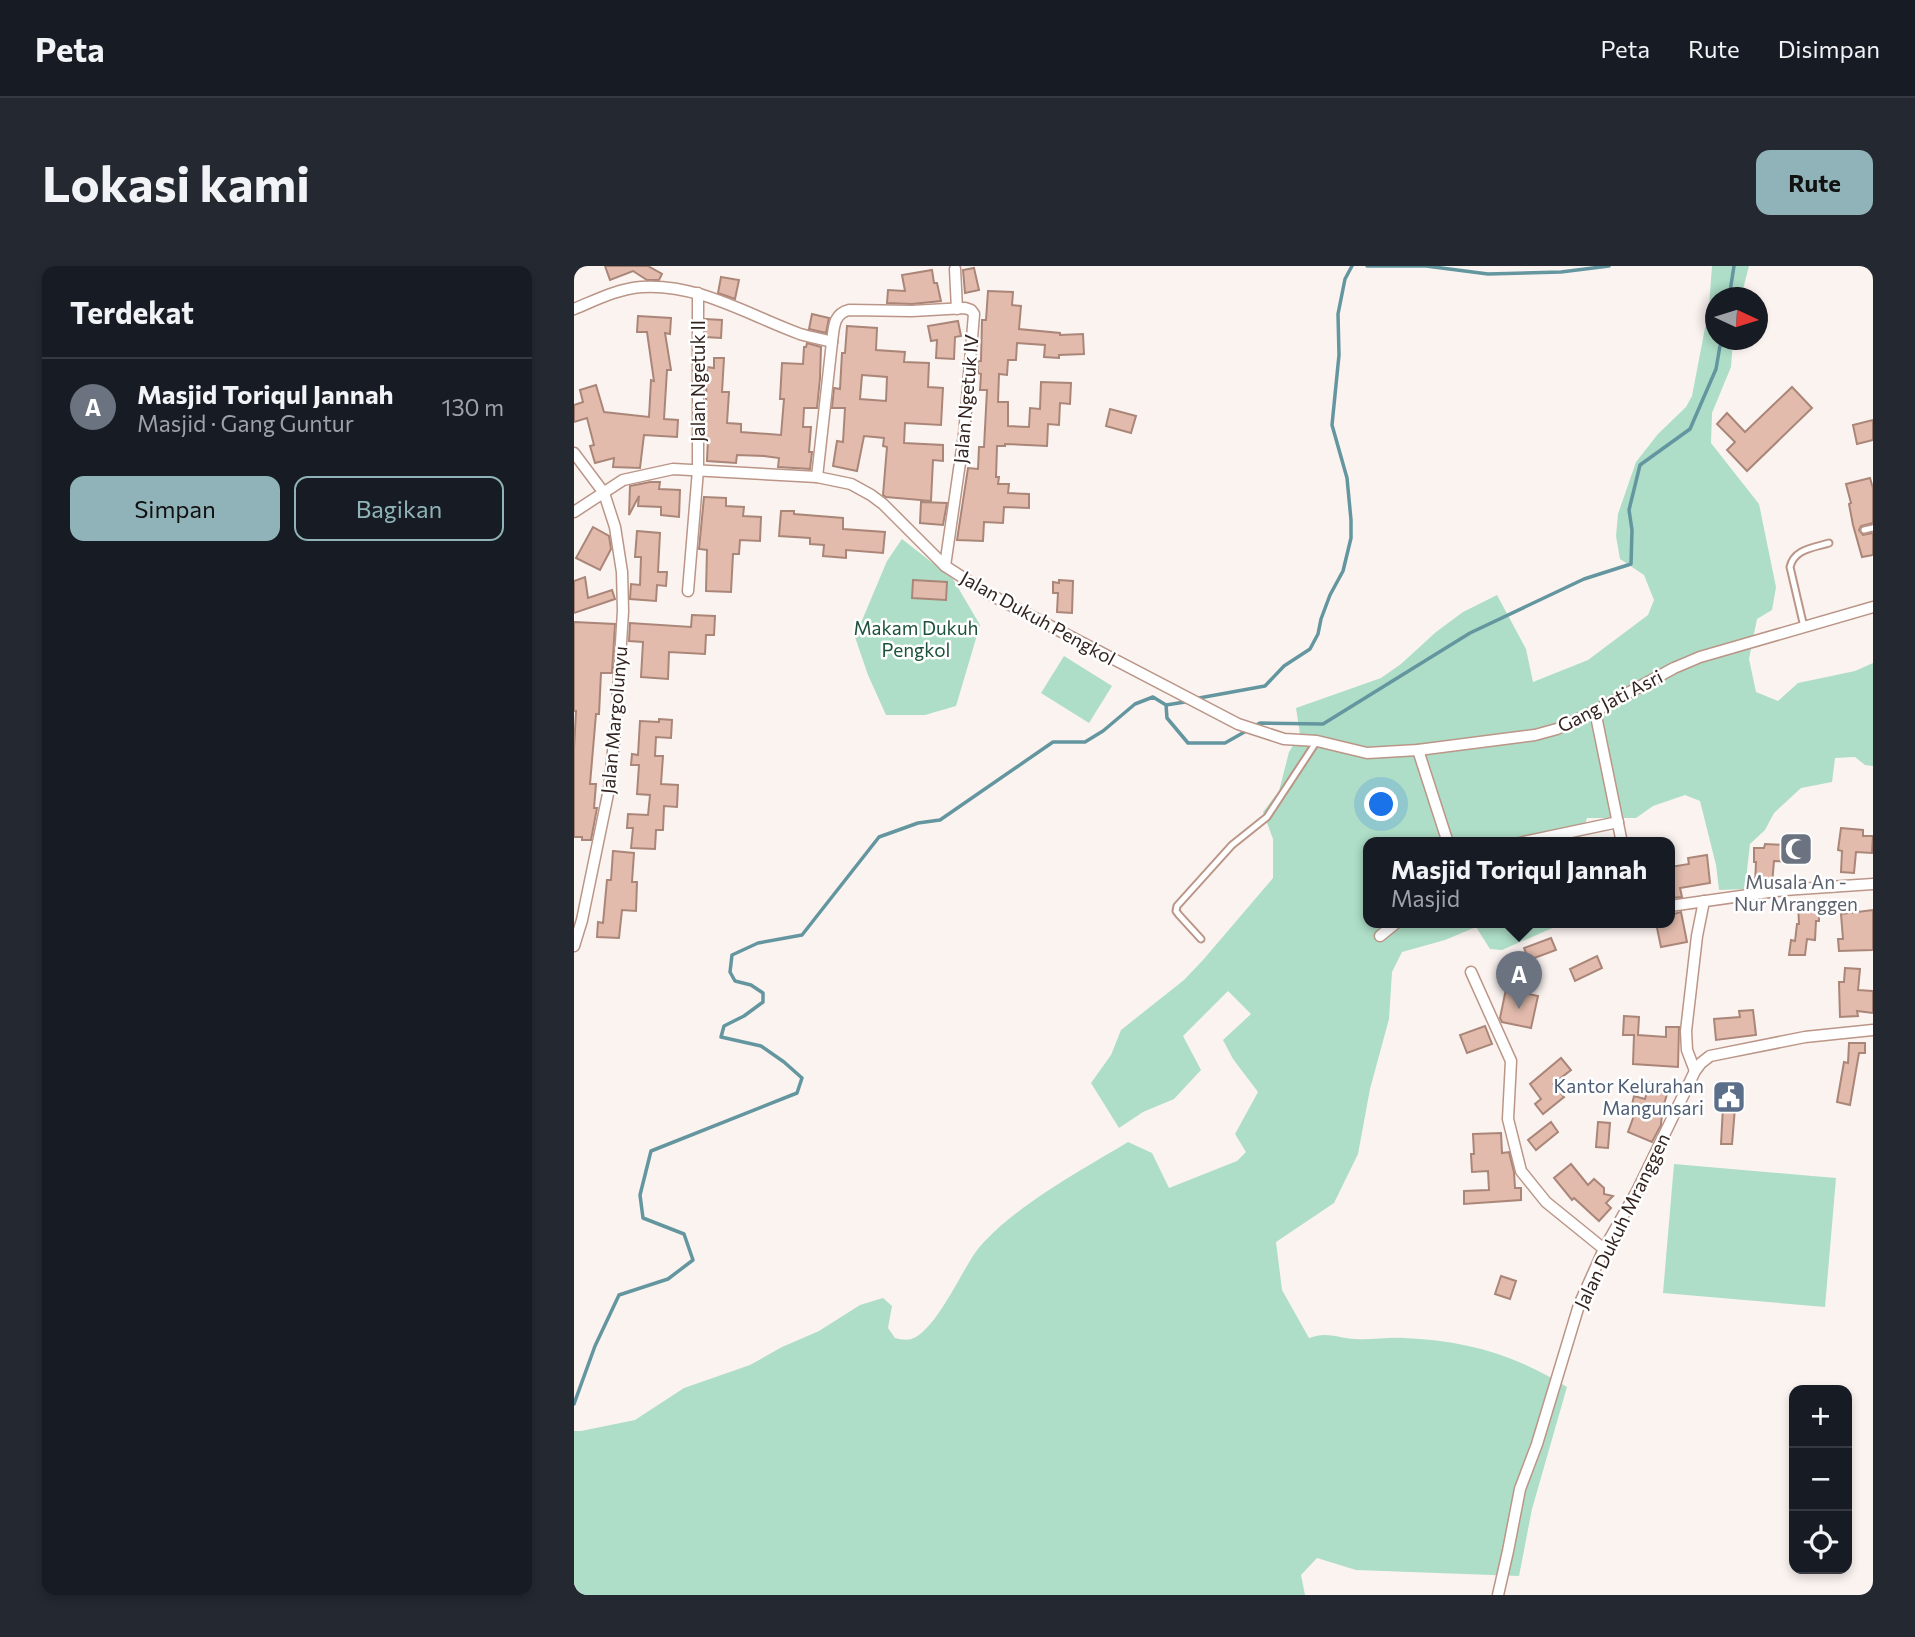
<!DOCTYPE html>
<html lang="id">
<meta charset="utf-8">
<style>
:root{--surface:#171b24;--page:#242831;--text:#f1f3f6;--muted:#9ea1a6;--line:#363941;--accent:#8fb3b8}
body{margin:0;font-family:Commissioner,sans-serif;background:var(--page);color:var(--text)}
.controls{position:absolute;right:21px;bottom:21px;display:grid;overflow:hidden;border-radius:14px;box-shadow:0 4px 10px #0003}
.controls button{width:63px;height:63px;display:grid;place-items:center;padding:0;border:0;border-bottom:2px solid var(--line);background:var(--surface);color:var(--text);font:35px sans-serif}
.compass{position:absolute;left:1131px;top:21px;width:63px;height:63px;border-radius:50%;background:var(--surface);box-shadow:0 4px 10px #0003;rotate:94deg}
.you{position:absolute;left:808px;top:539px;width:24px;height:24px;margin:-18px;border:5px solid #fff;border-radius:50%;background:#1a73e8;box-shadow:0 0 0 10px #1a73e833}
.badge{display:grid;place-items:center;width:46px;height:46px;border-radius:50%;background:var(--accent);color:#fff;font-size:23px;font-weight:700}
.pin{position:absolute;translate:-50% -58px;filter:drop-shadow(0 2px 4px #0008)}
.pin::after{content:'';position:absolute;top:37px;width:24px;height:21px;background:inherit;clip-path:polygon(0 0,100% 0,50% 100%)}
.popup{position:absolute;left:789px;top:571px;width:312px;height:91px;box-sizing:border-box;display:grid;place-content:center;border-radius:14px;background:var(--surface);filter:drop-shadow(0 2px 5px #0005);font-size:23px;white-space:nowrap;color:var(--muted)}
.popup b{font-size:26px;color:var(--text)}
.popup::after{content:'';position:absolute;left:50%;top:100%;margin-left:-14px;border:14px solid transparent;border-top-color:var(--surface)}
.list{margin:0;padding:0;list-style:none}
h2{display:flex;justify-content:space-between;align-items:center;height:91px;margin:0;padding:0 28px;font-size:30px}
h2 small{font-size:23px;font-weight:400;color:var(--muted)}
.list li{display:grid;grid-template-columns:46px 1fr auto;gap:21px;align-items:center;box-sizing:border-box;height:98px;padding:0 28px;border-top:2px solid var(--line)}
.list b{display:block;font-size:26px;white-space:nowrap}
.list p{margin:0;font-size:23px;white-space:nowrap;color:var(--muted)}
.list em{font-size:23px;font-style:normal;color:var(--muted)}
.actions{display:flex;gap:14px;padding:21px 28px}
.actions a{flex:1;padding:16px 0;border:2px solid var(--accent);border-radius:14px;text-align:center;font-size:24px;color:var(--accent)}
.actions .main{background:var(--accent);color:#111}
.icon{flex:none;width:38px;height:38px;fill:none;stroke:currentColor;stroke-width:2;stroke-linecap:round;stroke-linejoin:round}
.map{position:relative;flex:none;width:1299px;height:1329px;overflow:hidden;border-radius:14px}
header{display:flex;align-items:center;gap:42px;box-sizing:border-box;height:98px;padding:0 35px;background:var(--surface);border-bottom:2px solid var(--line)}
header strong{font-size:33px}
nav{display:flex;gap:38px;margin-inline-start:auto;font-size:24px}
.intro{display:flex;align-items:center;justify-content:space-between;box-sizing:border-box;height:168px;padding:0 42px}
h1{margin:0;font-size:49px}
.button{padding:18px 32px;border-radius:14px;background:var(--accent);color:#111;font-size:24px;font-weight:700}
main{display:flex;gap:42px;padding:0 42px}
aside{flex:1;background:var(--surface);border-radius:14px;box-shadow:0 4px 10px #0003}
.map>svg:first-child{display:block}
.green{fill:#aedec7}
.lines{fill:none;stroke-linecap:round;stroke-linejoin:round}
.stream{stroke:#6496a0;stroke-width:3.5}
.building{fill:#e2bbad;stroke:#aa8678;stroke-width:2;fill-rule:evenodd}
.service-casing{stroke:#bb9688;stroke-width:9}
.minor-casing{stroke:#bb9688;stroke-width:13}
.service{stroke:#fff;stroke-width:5}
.minor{stroke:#fff;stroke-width:10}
.labels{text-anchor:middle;stroke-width:5;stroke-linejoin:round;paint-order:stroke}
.street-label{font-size:19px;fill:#33241f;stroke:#fff}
.park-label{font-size:19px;fill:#1d523d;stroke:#fff}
.worship-label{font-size:19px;fill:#5b616d;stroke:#fff}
.service-label{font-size:19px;fill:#4e5e75;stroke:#fff;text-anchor:end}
</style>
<header>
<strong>Peta</strong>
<nav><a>Peta</a><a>Rute</a><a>Disimpan</a></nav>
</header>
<div class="intro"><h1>Lokasi kami</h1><a class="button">Rute</a></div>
<main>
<aside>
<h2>Terdekat<small></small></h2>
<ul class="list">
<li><span class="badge" style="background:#6b7280">A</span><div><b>Masjid Toriqul Jannah</b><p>Masjid · Gang Guntur</p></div><em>130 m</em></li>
</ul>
<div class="actions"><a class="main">Simpan</a><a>Bagikan</a></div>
</aside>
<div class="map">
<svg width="1299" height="1329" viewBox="0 0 1299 1329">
<rect width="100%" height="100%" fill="#fbf3f0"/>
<g class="green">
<path d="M1138 0H1175L1167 31 1142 32V74H1159L1157 101 1138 147 1137 177 1185 238 1202 321 1198 344 1183 353 1175 393 1182 426 1204 435 1224 417 1281 405 1299 397V500L1291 499 1281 491 1261 492 1258 516 1227 522 1200 547 1191 564 1176 578 1173 604V623L1145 624 1142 599 1126 535 1111 529 1079 540 1062 552H1013L1005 577H794V657H990L928 684 916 683 902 661 871 674 828 686 818 706 815 753 796 823 784 888 760 937 702 976 708 1024 735 1072C753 1065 763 1072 782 1073 798 1074 814 1071 830 1072 890 1074 942 1089 993 1121L958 1243 945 1310 782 1304 743 1292 727 1309 731 1329H0V1165H7L61 1154 110 1122 176 1099 208 1081 245 1065 286 1039 309 1032 318 1040 314 1062 321 1072C329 1074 334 1075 342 1071 364 1058 386 1009 401 987 433 944 508 904 554 876L578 887 595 922 663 895 672 886 661 868 684 826 659 793 649 774 677 748 654 725 609 770 627 804 600 833 569 846 545 862 517 817 537 789 547 764 610 714 629 694 699 612V573L689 546 705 525 715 486 726 468 722 442 807 412 827 398 862 366 889 346 923 329 952 383 959 416 1014 394 1074 349 1080 334 1070 309 1046 293 1042 270 1044 248 1062 196 1084 168 1112 141 1118 130 1135 41Z"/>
<path d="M328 273 379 313 406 359 382 440 351 449H312L294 409 281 371 313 295Z"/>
<path d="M490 390 538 420 515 457 467 427Z"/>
<path d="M1100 898 1262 912 1251 1041 1089 1027Z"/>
</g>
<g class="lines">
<g class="stream">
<path d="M793 0H852L914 8 987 6 1035 0"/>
<path d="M1155 32 1160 0"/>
<path d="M625 432 691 420 710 400 736 383 744 368 747 353 756 329 769 305 777 272V254L773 212 758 159 765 89 764 48 771 13 778 0"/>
<path d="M592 439 611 436"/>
<path d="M680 460 686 457 749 458 896 367 1010 313 1057 298 1058 264 1055 244 1066 199 1116 163 1142 103 1147 74"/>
<path d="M0 1138 21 1080 45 1029 94 1013 119 994 110 968 69 952 66 929 77 885 223 827 228 812 210 796 187 780 147 771 150 760 170 750 189 736V727L177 719 161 715 156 706 158 689 184 677 228 669 305 571 344 557 366 554 479 476H511L529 465 561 438 579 431 592 439 593 452 614 477H651L674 464"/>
</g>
</g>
<g class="building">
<path d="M31 0H74L88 8 85 14H73L59 5 36 14Z"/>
<path d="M400 2 405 24 391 27 389 4Z"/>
<path d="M358 4 360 17H363L367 35 338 38 313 37 314 24 331 25 328 9Z"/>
<path d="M147 11 165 14 161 33 144 27Z"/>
<path d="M414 25 439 26 438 39 447 40 445 63 486 67V69L509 68 510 88 485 89V92L470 91 471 79 443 77 442 94H434L433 109 425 108 424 136H434V160L455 161 456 142 466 143 467 116 497 117 496 138 486 137 485 159 474 158 473 180 431 178V180H423L422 211H425L424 218H435L434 227 455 228V242L430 241 429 257 410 256 409 275 383 274 394 202 404 203 405 181H410L413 124H406L407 108 404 107V95H407L408 54H412Z"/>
<path d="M238 48 255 52 252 67 235 63Z"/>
<path d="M64 50 97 52 96 68 91 67 97 104H93L90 153 104 154 103 171 70 169 66 202 39 201 40 192 21 197 16 180 20 179 13 152 0 156V139L9 136 6 124 22 119 30 146 75 151 77 114 80 115 73 66H63Z"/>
<path d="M131 53 148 54 147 72 131 71Z"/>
<path d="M384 55 387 70 381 71 380 93 362 92 363 74 357 75 354 60Z"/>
<path d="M273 60 303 62 302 84 331 86 330 96 355 97 354 121 369 122 367 159 331 157 330 177 369 179V195L359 194 357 235 312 231 309 229 313 181 309 180 310 172 290 170 283 205 259 200 263 175 269 176 271 142H258L260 122 266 123 268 87H271ZM288 109 313 111 312 135 286 133Z"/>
<path d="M233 77 247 81 246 112 243 142H230L229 161H237L235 186H238L236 203 204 201 205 192 190 190 163 189 162 197 133 195 134 172H131L133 101 140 102V92H150L148 126H155L153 157 167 158V166L207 169 210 133H206L208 97 229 98 230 81H232Z"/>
<path d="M1218 121 1238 142 1173 205 1153 184 1161 176 1143 158 1153 147 1171 166Z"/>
<path d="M536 143 562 150 557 167 532 160Z"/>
<path d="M1299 154V174L1283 178 1279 159Z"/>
<path d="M1296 212 1299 222V257L1287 260 1285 264 1289 269 1299 267V289L1288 291 1279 259 1275 238 1277 237 1272 218Z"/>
<path d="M76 216H86L85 223 106 224 105 251 87 249V241L64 240 65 230 55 249 56 220Z"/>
<path d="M130 231 152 232V240L170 241 169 250 187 251 186 275 166 274 165 288H159L157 326 132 325 133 284 125 283Z"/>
<path d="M347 236 373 237 369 259 346 257Z"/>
<path d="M207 245H220V248L269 252V263L311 266 309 287 272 284V292L249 290 250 279 236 278V272L205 270Z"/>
<path d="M19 261 35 270 37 283 26 304 2 292Z"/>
<path d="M63 265 86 267 84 306H93L92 320 83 319 82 335 56 333 57 318 66 319 67 291H61Z"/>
<path d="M11 311 14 332 38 324 41 333 0 347V315Z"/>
<path d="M339 314 373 316 372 334 338 332Z"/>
<path d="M485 314 499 315 498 347 483 346 484 327H479V316L485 317Z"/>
<path d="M118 349 141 350 140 369H132L131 388 95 386 94 413 67 411 69 376 55 375 56 357 117 361Z"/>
<path d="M0 356 41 358 38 407H27L25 448H22L16 518H22L20 542H23L17 574H8V571H0V482L2 445H0Z"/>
<path d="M85 453 98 454 97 472 82 471 81 490H89L87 518 104 519 103 541 90 540 89 564H82L81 583 57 582 59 562H53L54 548 74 549 76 529 63 528 65 499H57L58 488 64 489 66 455 85 456Z"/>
<path d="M1267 562 1289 564V570H1299L1298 587 1282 586 1280 607 1267 606 1268 585 1264 584Z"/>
<path d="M1214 571 1231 572 1230 596 1200 595 1198 618 1181 620 1182 596H1180V582H1190L1191 578 1213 579Z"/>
<path d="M39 585 60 587 58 616H63L62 645 48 644 45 672 23 671 24 656 29 657 33 614H37Z"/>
<path d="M1133 589 1136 617 1106 622 1108 631 1097 632 1096 601 1115 598 1114 592Z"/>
<path d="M1245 635V655H1242L1241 674 1233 673 1231 689H1215L1217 674 1221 675 1223 658H1225L1224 636Z"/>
<path d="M1299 644V684L1265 685 1264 673H1269L1267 648Z"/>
<path d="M1107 646 1113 676 1087 681 1082 657H1096V649Z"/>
<path d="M977 672 982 684 955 694 950 682Z"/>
<path d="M948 687 955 707 937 712 931 692Z"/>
<path d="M1023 690 1028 702 1001 715 996 703Z"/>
<path d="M1271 702 1286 703 1284 724 1299 725V747L1283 745 1284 750 1266 751 1265 716H1270Z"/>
<path d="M932 723 964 730 957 762 928 756 926 752Z"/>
<path d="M1179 744 1182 769 1142 774 1140 753 1166 751 1165 745Z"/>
<path d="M1050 750 1065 751 1064 769 1092 771V761H1105L1104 801 1059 798 1060 769H1049Z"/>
<path d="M911 760 918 778 893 787 886 769Z"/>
<path d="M1275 777H1291V787H1285L1276 839 1263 836 1270 796 1274 797Z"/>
<path d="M987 792 997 804 979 818 990 831 969 848 961 838 967 833 956 818Z"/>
<path d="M1076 816 1095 822 1090 838H1092L1091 848 1088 847 1087 859 1078 876 1054 866 1062 844 1057 843 1060 830 1071 833Z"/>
<path d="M1146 819 1168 822 1165 842H1161L1158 878H1147L1149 840 1143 839Z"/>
<path d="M977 856 984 866 962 884 954 874Z"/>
<path d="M1024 856 1036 857 1034 882 1022 881Z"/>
<path d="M927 867 928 887 935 886 940 906 941 922H947V934L890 938V925L915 924 914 905 898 906 897 888H900L899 868Z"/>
<path d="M997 898 1014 919 1020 913 1030 922V928L1039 930 1032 937 1037 942 1025 955 1000 932 998 934 980 912Z"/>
<path d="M927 1010 942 1015 936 1033 921 1028Z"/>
</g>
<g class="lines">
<defs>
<g id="service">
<path d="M1290 264 1299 262"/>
<path d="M1230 361 1216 301C1220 283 1239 282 1255 277"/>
<path d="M627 673 605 649 602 645 603 640 658 579 693 551 743 475"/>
</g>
<g id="minor">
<path d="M381 3 383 43"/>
<path d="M0 43C22 34 43 23 67 21 124 17 174 49 226 68 236 71 247 73 258 76"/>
<path d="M0 187 30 227 41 261 48 306 49 345 42 457 35 523 8 654 0 680"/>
<path d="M243 211 258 76C260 62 259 48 275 44L338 45 391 42 397 44 400 48 390 169 371 300"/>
<path d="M0 246 49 214 99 203 243 211 277 218 297 229 309 238 371 300 413 327 664 458 710 473 743 475 793 487 844 484 961 469 983 463 1021 445 1100 402 1126 391 1299 341"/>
<path d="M114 325 124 204V27"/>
<path d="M1021 445 1048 577"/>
<path d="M844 484 874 577"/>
<path d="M945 577 1044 556"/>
<path d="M1096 640 1210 624 1299 618"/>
<path d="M806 670 822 657"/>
<path d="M897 706 937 795 934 853 947 905 972 936 1030 983"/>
<path d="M1121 805 1113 784 1112 765 1123 670 1130 635"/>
<path d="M924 1329 934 1285 946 1223 963 1178 1005 1039 1030 983 1063 925 1121 805 1127 797 1136 790 1231 771 1299 764"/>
</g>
</defs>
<use href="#service" class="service-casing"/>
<use href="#minor" class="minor-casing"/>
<use href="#service" class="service"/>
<use href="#minor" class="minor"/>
</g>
<defs>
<symbol id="mosque-square" viewBox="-11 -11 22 22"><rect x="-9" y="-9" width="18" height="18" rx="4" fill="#6b7280" stroke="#fff"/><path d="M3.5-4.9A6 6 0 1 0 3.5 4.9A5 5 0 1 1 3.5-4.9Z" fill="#fff"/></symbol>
<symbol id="civic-square" viewBox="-11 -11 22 22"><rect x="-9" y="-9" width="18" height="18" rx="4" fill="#5c6f8a" stroke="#fff"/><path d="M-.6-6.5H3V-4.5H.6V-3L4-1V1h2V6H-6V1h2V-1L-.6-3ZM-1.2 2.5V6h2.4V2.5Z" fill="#fff"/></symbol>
</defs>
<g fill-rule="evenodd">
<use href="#mosque-square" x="1203" y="564" width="38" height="38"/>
<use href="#civic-square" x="1136" y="812" width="38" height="38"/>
</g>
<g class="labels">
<g class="street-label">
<text transform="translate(124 115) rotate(-90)" y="7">Jalan Ngetuk II</text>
<text transform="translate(392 133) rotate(-85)" y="7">Jalan Ngetuk IV</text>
<text transform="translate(464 352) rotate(29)" y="7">Jalan Dukuh Pengkol</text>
<text transform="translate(1036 435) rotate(-27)" y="7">Gang Jati Asri</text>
<text transform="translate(40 454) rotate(-85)" y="7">Jalan Margolunyu</text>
<text transform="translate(1048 955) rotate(-64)" y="7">Jalan Dukuh Mranggen</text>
</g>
<g class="park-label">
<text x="342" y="369">Makam Dukuh<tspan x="342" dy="22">Pengkol</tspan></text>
</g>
<g class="worship-label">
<text x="1222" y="623">Musala An -<tspan x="1222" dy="22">Nur Mranggen</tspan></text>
</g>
<g class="service-label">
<text x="1130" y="827">Kantor Kelurahan<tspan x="1130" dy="22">Mangunsari</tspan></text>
</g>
</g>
</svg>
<div class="controls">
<button>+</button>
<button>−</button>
<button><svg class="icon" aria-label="locate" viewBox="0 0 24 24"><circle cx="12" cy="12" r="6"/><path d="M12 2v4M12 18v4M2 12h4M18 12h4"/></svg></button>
</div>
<svg class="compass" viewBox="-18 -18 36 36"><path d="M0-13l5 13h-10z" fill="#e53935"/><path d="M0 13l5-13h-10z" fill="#9ea1a6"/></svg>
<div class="you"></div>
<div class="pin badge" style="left:945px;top:743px;background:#6b7280">A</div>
<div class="popup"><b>Masjid Toriqul Jannah</b>Masjid</div>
</div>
</main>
